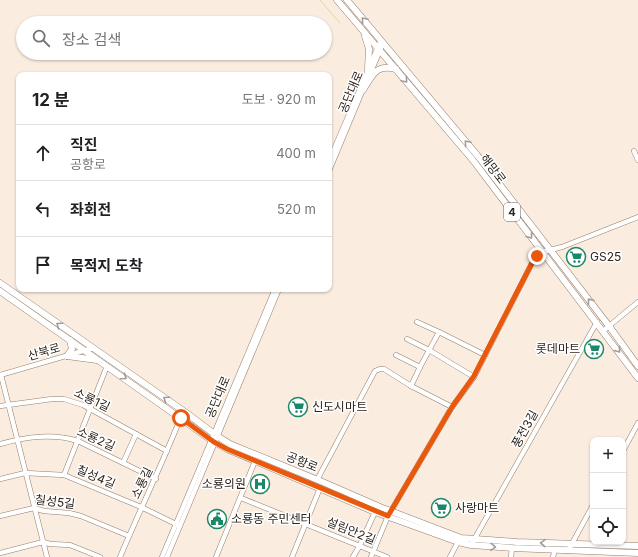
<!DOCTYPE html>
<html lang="ko">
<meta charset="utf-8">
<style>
:root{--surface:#fff;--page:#f6f6f6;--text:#202124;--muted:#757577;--line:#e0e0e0}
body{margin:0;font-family:Inter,"Noto Sans KR",sans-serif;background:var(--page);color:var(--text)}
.controls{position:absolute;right:12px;bottom:12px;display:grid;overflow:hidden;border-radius:8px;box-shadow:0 1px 3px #0004}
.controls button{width:36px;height:36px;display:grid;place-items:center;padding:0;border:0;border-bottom:1px solid var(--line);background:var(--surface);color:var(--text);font:20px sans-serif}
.stop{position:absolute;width:12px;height:12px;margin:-9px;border:3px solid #ea580c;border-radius:50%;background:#fff}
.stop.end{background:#ea580c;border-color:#fff;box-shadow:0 1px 4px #0008}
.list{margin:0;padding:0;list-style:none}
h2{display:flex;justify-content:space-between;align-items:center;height:52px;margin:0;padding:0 16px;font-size:17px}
h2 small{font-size:13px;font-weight:400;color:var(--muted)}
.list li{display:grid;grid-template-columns:26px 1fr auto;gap:12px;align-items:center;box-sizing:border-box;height:56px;padding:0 16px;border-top:1px solid var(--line)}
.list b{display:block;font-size:15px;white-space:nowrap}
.list p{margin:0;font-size:13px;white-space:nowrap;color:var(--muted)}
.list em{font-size:13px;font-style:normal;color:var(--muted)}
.icon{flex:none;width:22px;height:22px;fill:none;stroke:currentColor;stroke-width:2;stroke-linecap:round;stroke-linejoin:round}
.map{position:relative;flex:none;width:638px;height:557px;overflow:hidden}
.search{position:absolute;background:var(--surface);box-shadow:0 1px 3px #0004;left:16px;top:16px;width:316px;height:44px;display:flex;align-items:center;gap:10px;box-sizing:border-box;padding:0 14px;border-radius:22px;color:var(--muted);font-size:15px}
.panel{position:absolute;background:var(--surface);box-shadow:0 1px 3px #0004;left:16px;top:72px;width:316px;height:220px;border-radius:8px}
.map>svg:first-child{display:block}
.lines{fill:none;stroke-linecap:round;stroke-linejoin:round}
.stream{stroke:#dfd99b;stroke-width:1}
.minor-casing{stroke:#957e6c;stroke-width:5.5}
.major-casing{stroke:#957e6c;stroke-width:7}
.minor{stroke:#fff;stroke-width:4.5}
.major{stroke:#fff;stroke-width:6}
.oneway{stroke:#a09c99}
.route{stroke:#ea580c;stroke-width:5}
.labels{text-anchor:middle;stroke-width:3;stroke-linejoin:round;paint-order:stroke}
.shield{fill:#fff;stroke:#6c6560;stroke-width:1}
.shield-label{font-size:11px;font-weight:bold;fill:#2d231c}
.street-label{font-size:12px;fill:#2d231c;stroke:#fff}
.poi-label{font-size:12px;fill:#2d231c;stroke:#fff;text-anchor:start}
</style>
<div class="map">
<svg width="638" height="557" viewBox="0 0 638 557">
<rect width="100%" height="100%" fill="#fbece0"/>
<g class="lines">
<path class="stream" d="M320 0 340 23"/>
<defs>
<g id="minor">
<path d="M368 79 383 43"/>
<path d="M634 151 638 160"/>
<path d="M329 161 381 40"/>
<path d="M329 171 364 87"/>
<path d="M417 322 439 332 420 367"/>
<path d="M603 331 638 302"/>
<path d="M439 332 485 355"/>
<path d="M407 339 429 350 474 377"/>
<path d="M396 355 420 367 411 386"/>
<path d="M0 375 93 348"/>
<path d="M1 375 47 557"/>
<path d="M0 406 52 399H64L83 405 167 451"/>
<path d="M0 444C26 437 52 433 78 441L156 479"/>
<path d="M623 451 638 423"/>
<path d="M123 463 136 434"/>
<path d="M64 475 107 366"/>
<path d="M0 479 25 473 64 475 141 507 178 525"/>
<path d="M317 480 375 371 380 369H384L411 386 452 407"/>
<path d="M241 498 387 557"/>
<path d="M0 516 34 508 44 511 69 513 81 516 129 536"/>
<path d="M471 545 597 322"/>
<path d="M568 551 593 505"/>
<path d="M0 553 43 542 50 544 70 545 100 557"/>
<path d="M120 557C140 510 162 464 181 417"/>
<path d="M162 557 275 289"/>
<path d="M167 557 279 289"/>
<path d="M216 557 255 461"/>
<path d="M292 557 320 488"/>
<path d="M353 557 360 545 375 512"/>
<path d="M371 557 388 516 452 407 474 377 532 263 542 252 562 247 638 217"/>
<path d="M450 557 458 542"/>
<path d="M511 557 512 548"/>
<path d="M553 557 555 549"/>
</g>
<g id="major">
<path d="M337 0 472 159 638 378"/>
<path d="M347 0 477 155 609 326 638 366"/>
<path d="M365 36 369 49 368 69"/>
<path d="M363 90C373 75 375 64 396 69"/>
<path d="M0 283 185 412 217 436 230 444 325 483 380 507 461 538 517 542 638 546"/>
<path d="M0 291 214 442 227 449 375 512 458 542 471 545 512 548 638 553"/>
<path d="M67 356 97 360"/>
<path d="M67 356 72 349 70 340"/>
</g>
</defs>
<use href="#minor" class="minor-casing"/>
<use href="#major" class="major-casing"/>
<use href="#minor" class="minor"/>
<use href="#major" class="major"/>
</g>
<defs><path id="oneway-chevron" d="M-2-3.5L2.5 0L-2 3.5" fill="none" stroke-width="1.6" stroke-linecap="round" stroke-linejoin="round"/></defs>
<g class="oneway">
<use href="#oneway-chevron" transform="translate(364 20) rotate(-130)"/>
<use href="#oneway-chevron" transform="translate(405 80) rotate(50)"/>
<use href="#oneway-chevron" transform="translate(467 143) rotate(-130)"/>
<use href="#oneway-chevron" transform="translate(530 236) rotate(53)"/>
<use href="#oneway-chevron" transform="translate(590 301) rotate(-128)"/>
<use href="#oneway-chevron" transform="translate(59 325) rotate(-145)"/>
<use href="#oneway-chevron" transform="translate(618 350) rotate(53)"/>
<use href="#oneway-chevron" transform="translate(124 377) rotate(35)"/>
<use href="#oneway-chevron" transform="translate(166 399) rotate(-145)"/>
<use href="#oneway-chevron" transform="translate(543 543) rotate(-177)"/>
<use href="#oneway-chevron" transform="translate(493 547) rotate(4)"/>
</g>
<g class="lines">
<path class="route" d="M181 418 214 442 227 449 388 516 452 407 474 376 532 263 537 256"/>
</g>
<defs>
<symbol id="supermarket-ring" viewBox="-11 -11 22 22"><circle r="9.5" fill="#fff" stroke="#1a8866" stroke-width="1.5"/><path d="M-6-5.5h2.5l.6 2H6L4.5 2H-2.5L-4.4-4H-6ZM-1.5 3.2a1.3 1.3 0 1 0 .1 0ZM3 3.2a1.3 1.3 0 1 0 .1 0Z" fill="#1a8866"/></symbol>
<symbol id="hospital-ring" viewBox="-11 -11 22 22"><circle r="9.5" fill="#fff" stroke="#1a8866" stroke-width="1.5"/><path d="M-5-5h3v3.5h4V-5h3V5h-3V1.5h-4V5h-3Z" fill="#1a8866"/></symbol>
<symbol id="civic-ring" viewBox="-11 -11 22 22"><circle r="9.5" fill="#fff" stroke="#1a8866" stroke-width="1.5"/><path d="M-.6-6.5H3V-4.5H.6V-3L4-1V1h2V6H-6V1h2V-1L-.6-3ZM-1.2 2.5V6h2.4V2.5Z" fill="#1a8866"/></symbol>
</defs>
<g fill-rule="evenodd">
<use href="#supermarket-ring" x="565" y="246" width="22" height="22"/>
<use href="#supermarket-ring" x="583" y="338" width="22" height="22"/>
<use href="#supermarket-ring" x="287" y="396" width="22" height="22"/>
<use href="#hospital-ring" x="249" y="473" width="22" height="22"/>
<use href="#supermarket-ring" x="430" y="497" width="22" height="22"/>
<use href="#civic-ring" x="206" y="508" width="22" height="22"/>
</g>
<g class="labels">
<rect class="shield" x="504" y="203" width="16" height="18" rx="3"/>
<g class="shield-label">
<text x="512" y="216">4</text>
</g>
<g class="street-label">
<text transform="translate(351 92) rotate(-67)" y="4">공단대로</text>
<text transform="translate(493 169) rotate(53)" y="4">해망로</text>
<text transform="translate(44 352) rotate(-16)" y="4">산북로</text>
<text transform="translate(218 397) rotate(-67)" y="4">공단대로</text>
<text transform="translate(92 400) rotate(25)" y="4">소룡1길</text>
<text transform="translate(525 429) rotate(-61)" y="4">풍전3길</text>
<text transform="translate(96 439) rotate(24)" y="4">소룡2길</text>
<text transform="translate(302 462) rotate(22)" y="4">공항로</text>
<text transform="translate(96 477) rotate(23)" y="4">칠성4길</text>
<text transform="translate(142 483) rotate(-64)" y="4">소룡길</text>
<text transform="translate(55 502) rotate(7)" y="4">칠성5길</text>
<text transform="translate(351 531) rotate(22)" y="4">설림안2길</text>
</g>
<g class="poi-label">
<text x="590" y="261">GS25</text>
<text x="580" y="353" text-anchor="end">롯데마트</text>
<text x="312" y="411">신도시마트</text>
<text x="246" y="488" text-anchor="end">소룡의원</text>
<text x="455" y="512">사랑마트</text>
<text x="231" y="523">소룡동 주민센터</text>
</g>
</g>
</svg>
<div class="controls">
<button>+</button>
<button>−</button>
<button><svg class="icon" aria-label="locate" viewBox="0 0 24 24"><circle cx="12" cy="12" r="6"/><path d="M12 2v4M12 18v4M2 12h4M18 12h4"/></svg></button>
</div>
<div class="stop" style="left:181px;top:418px"></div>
<div class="stop end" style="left:537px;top:256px"></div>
<div class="search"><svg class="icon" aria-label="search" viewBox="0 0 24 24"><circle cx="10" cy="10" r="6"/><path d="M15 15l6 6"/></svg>장소 검색</div>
<section class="panel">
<h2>12 분<small>도보 · 920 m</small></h2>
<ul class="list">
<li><svg class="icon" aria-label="ahead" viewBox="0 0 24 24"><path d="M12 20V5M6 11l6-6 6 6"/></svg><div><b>직진</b><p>공항로</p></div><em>400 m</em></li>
<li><svg class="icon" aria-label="left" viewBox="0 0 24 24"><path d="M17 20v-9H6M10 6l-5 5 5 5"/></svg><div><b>좌회전</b></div><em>520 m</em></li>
<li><svg class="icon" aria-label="arrive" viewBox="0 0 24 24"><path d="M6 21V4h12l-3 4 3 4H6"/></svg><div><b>목적지 도착</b></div></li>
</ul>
</section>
</div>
